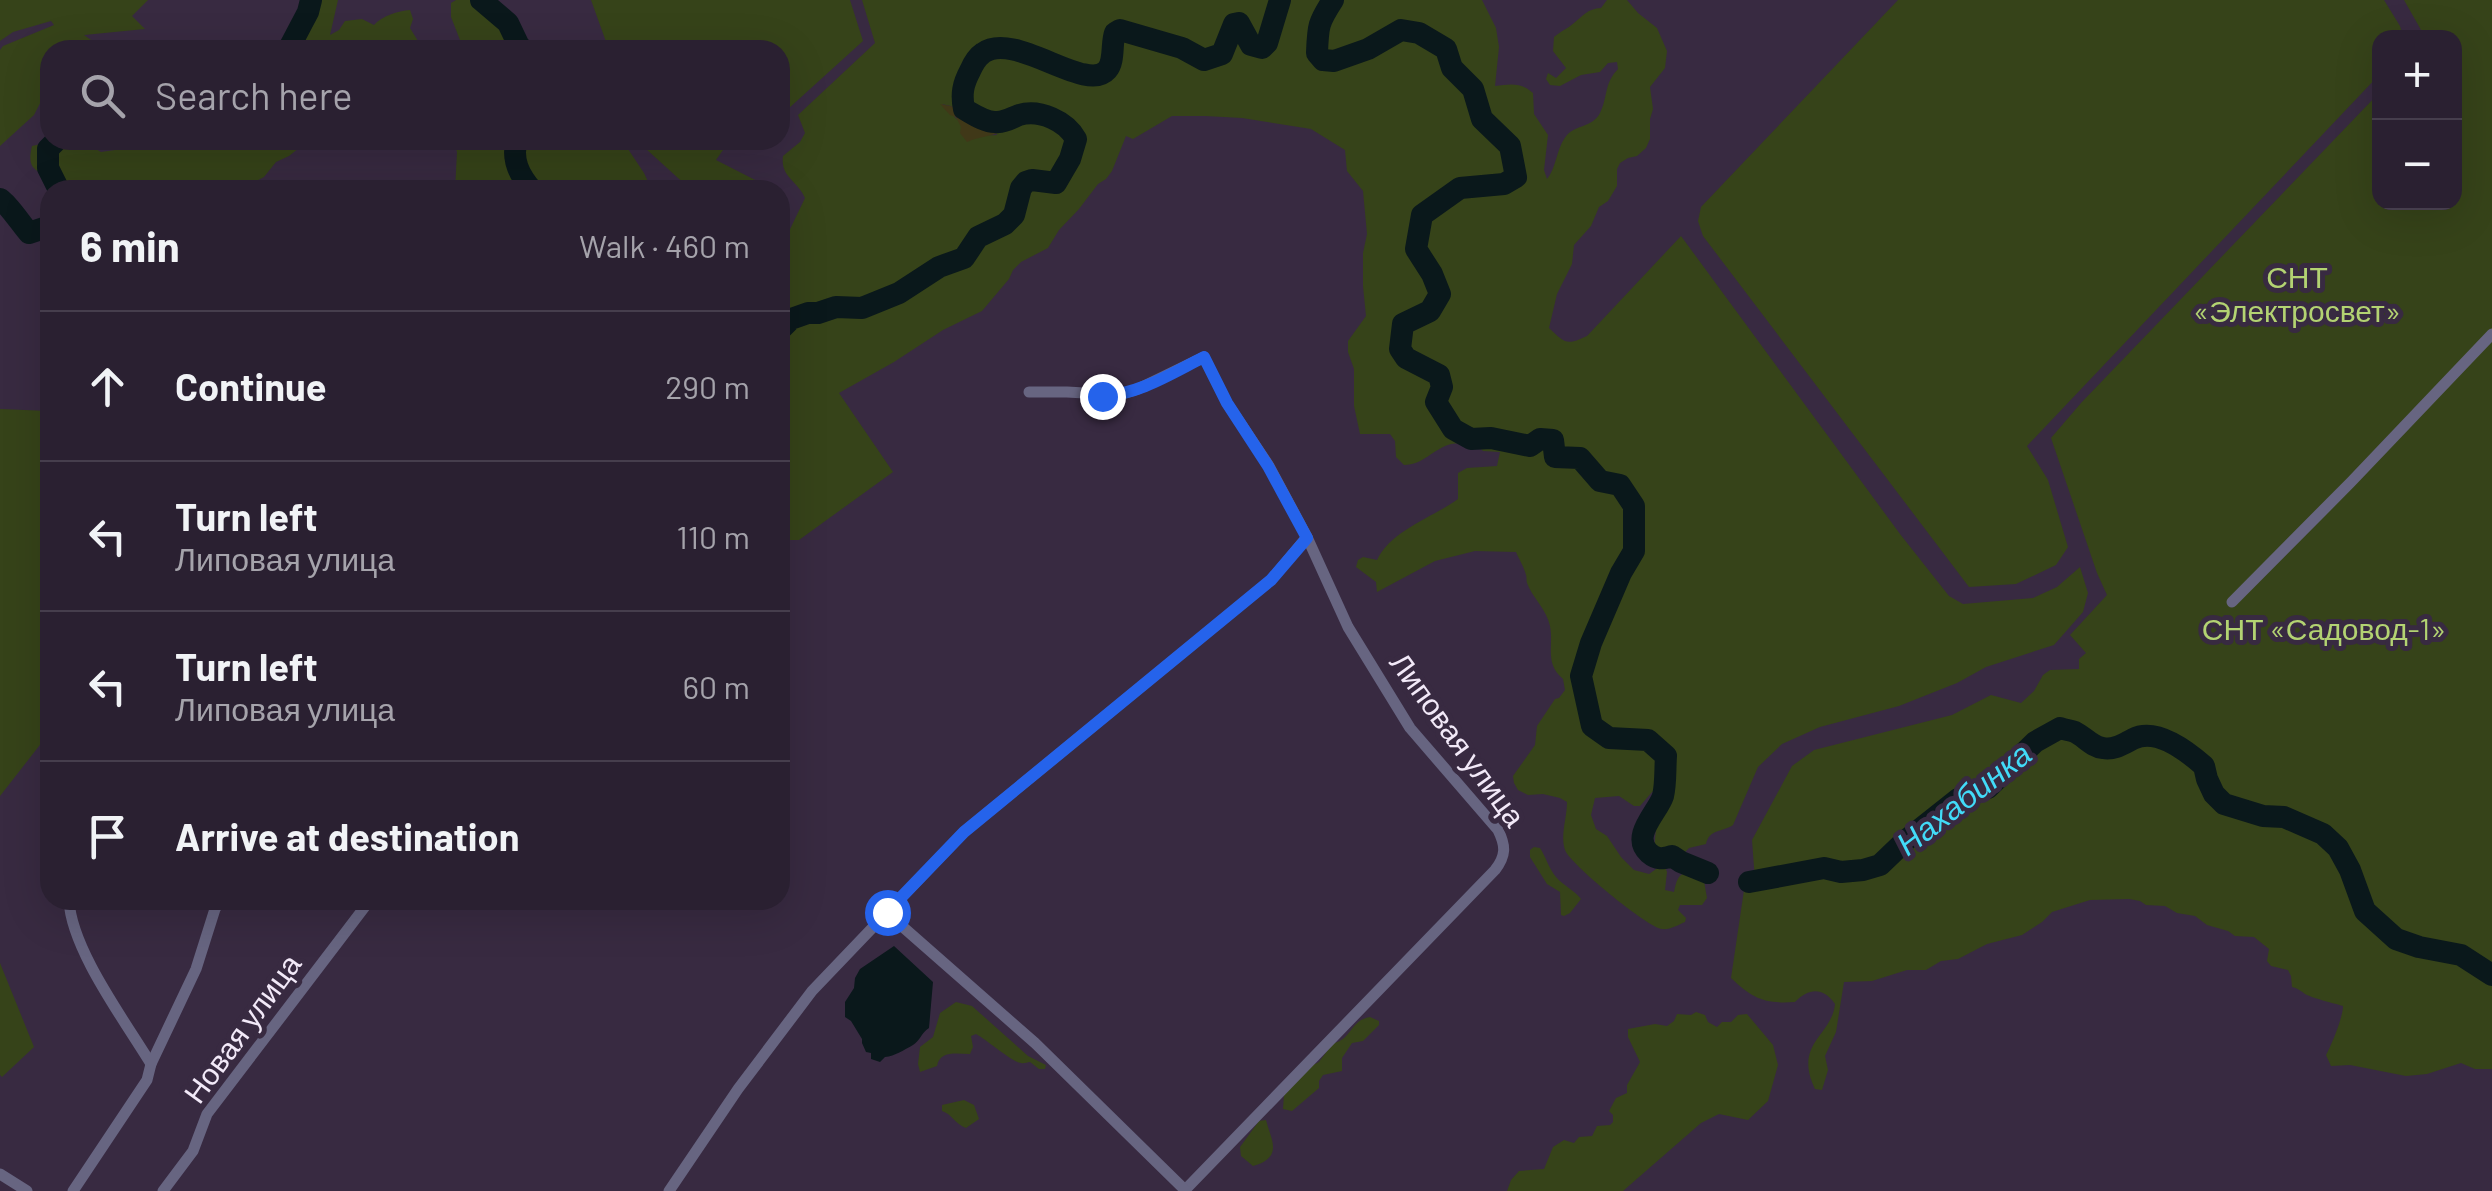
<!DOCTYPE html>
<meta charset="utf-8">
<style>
:root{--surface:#2a2031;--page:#322839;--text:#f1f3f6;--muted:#a5a3ab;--line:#463e4d}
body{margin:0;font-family:Barlow,sans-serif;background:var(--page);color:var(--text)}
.controls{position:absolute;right:30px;top:30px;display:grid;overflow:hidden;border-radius:20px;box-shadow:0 10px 40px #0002}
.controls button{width:90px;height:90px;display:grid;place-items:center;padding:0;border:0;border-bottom:2px solid var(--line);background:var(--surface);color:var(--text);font:50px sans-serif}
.stop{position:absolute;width:30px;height:30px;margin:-22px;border:8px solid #2563eb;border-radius:50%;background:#fff}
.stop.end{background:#2563eb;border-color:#fff;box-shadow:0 2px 10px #0008}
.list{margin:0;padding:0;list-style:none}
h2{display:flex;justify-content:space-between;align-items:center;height:130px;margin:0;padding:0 40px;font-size:42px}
h2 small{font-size:32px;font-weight:400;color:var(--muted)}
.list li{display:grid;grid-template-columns:65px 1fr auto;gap:30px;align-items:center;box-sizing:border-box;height:150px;padding:0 40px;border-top:2px solid var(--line)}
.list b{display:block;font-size:38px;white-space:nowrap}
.list p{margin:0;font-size:32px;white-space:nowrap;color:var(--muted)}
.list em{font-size:32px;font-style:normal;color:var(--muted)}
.icon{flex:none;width:55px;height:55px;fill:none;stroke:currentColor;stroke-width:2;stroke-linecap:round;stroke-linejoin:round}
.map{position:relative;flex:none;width:2492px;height:1191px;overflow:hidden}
.search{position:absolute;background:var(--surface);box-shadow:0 10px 40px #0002;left:40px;top:40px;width:750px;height:110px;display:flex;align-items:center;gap:25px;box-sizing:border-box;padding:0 35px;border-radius:30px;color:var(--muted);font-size:38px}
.panel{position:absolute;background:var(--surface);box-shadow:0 10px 40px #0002;left:40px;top:180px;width:750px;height:730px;border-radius:30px}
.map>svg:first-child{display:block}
.green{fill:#364319;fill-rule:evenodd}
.sand{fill:#403818}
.water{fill:#0a181b}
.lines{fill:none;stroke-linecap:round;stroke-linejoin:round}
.river{stroke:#0a181b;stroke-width:22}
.minor{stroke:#676581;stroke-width:11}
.route{stroke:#2563eb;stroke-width:12}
.labels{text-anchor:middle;stroke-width:10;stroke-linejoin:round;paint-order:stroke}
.park-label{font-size:30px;fill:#b3d372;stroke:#382a41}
.street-label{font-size:30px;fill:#f2e9f8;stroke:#382a41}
.water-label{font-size:32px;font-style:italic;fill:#42dbf8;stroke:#382a41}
</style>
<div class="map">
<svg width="2492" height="1191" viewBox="0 0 2492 1191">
<rect width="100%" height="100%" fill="#382a41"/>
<g class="green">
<path d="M0 0H148L132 16 145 29 84 35 97 44 94 50H50V84L34 115 0 146V50L3 46 54 25 51 21 13 32 0 41Z"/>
<path d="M316 0H338L330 35 339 30 345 21 362 19 374 25C382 16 398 11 410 10L413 19 410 28 418 41V50H290L295 40 304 35 298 26 295 14 302 6 314 9Z"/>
<path d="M456 0H472L507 27 511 50H459L460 40 451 17V3Z"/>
<path d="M591 0H850L863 41 788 109 780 102V50H609Z"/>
<path d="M862 0H1482L1496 28 1499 47 1495 86C1510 84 1521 82 1533 93L1534 114 1548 135 1544 170 1547 179C1557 167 1556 148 1567 135 1576 125 1593 127 1600 113 1608 97 1604 83 1618 69L1617 62 1608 63 1600 72 1581 75 1560 86 1550 85 1546 79 1548 73 1556 78 1566 68 1553 51 1554 37C1561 31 1567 29 1574 23 1584 15 1587 9 1601 8L1607 0H1627L1638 13 1657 28 1667 51 1665 68 1650 87 1653 109 1650 119V139L1646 148 1637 156 1628 158 1620 163 1617 169V186L1608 201 1599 207 1591 226 1574 245 1572 264 1557 294 1549 328C1565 343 1566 346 1587 336L1681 236 1900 534 1949 596 1963 604 2033 598 2057 587 2080 567 2088 593 2083 612 2054 645 1986 667 1957 683 1899 706 1820 727 1782 744 1758 767 1733 825C1723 832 1709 829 1706 844L1689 848 1674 864H1667L1654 849 1658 809 1664 804 1663 787 1652 792 1640 806H1634L1619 796 1595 798 1591 815 1596 829 1607 836 1621 857 1634 870 1649 874 1659 867H1665L1667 872 1665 890 1674 892C1677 879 1678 872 1694 871L1704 881 1707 898 1702 905H1680L1678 910 1686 918 1685 922C1678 925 1670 930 1662 929 1648 928 1569 863 1565 850 1560 835 1567 818 1567 802L1560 798 1543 794 1528 795 1518 790 1514 783 1513 776 1535 745 1537 726 1555 699 1559 698 1565 690 1563 679C1544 663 1554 646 1550 626 1547 610 1532 597 1527 583 1526 580 1527 577 1526 575 1524 567 1519 559 1516 552L1475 551 1435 561 1377 592 1376 582 1356 567 1358 560 1363 557 1377 560C1391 530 1434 517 1458 499V473L1467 468 1497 466 1500 452 1483 451 1477 445C1468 444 1460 442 1451 444 1433 449 1423 465 1404 465L1396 457 1395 441 1390 434H1360L1354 406V369L1348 352V341L1366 316 1363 286V253L1367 234 1363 191 1347 171 1345 150 1311 129 1242 118 1205 116H1172L1133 139 1126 136 1112 171 1106 179 1098 184 1079 209 1059 230 1048 248 1021 262 1013 270 1009 279 982 311 943 330 894 362 839 393 893 472 799 540H780V250L805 198C798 181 780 177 783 156L800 142 805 133 798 115 875 43ZM942 104 955 107 960 105 969 112 976 111 991 117 997 135C965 137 963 123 942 104Z"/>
<path d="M1898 0H2384L2400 26 2403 37 2380 38 2379 75 2027 446 2048 480 2068 547 2056 565 2016 584 1969 587 1703 236 1698 221 1701 207Z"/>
<path d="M2404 0H2492V1069H2475L2461 1063 2427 1074 2406 1076 2350 1065 2331 1066 2326 1055C2332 1044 2343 1017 2343 1006 2333 1003 2312 998 2305 994 2301 991 2297 988 2292 987L2291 976 2288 970 2271 966 2267 961 2269 949 2254 937 2235 936 2228 931 2207 925 2195 916 2177 913 2165 906 2146 905 2140 901 2129 899 2090 900 2052 912 2042 922 2022 935 1987 944 1958 959 1941 961 1926 970H1907L1872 981 1844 982 1836 1032 1825 1056 1828 1070 1822 1090 1815 1089C1793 1043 1832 1036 1835 1004 1823 987 1809 988 1795 1002 1765 1004 1753 999 1731 978L1744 890 1755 880 1752 840 1792 766 1814 750 1952 715 1991 695 2021 703 2034 691 2043 675 2050 670 2079 669V659L2086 653 2070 635 2107 595 2097 573 2051 438 2081 403 2379 93 2380 202H2454V38L2425 37Z"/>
<path d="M80 140 101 152 122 149 148 140H309L289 156 276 162 264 177 239 190H67C66 188 56 179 53 178 37 170 26 171 32 146L41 144 52 146Z"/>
<path d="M453 140H622L644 173 652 190H455L457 152Z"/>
<path d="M642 140H730L716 160 775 190H688L689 188 645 148Z"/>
<path d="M0 409 50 411V732L0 796Z"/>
<path d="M1534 847 1540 848C1546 857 1549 869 1556 877 1564 886 1574 890 1581 899L1570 913 1564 916 1561 915 1560 892 1547 884 1530 857V850Z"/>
<path d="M0 963 34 1047 2 1077 0 1075Z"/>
<path d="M956 1002 972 1006 1028 1056 1046 1065 1045 1069H1039L1030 1062C1027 1062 1024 1064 1021 1063 1012 1062 987 1040 976 1034L971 1036 973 1047 970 1054C957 1054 940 1050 937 1066L920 1072 918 1064 920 1047 933 1037 940 1013Z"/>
<path d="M1696 1012 1705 1015 1708 1022 1717 1027 1722 1022H1731L1738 1015 1747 1014 1773 1045 1778 1065 1768 1101 1748 1120 1719 1114 1701 1123 1623 1191H1507L1511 1180 1519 1171 1544 1169 1553 1147 1564 1140 1574 1143 1579 1137 1592 1136 1597 1126 1610 1125 1613 1122V1115L1609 1111 1616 1098 1627 1093V1085L1640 1062 1628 1037V1029L1655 1024 1667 1026 1674 1021 1677 1014 1691 1015Z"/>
<path d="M1370 1017 1379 1021V1025L1363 1041 1352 1043 1342 1058V1071L1323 1075 1319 1081V1088L1292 1111 1283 1109 1284 1094 1309 1067 1319 1062 1333 1043C1351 1041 1350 1020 1370 1017Z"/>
<path d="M964 1100 974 1105 979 1119 966 1128C955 1124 952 1114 942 1111V1105Z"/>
<path d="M1266 1120C1271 1140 1284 1157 1253 1166L1241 1156 1240 1147 1259 1121Z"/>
</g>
<path class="sand" d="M962 99 964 108C968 110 972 110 976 111 989 113 990 117 1006 116L1005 129C994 137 980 136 967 142L960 133 961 127 956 117 950 115 940 104 955 107 960 105Z"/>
<path class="water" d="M894 946 933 982 929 1028C921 1033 920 1041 913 1045 904 1050 895 1056 885 1057L880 1062 871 1059V1053L866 1052 862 1043V1039L851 1021 845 1017V1002L854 988 855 978 860 969Z"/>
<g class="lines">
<g class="river">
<path d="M481 0 508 23 519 46 524 50"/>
<path d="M1333 0C1318 23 1318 26 1317 53L1323 60 1334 61 1368 49 1401 30 1419 33 1446 49 1452 68 1473 89 1482 119 1510 146 1516 177 1504 184 1460 188 1422 215 1416 249 1432 274 1440 294 1430 311 1403 324 1400 349 1406 358 1439 375 1442 387 1436 402 1453 429 1471 439 1491 438 1530 446 1540 439 1553 440 1555 457 1580 458 1600 481 1620 485 1634 506V551L1621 573 1591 643 1581 676 1592 726 1609 738 1648 740 1666 756C1665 769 1666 784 1663 796 1658 812 1630 836 1649 853 1657 860 1663 859 1672 856L1681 862 1708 873"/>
<path d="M288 50 308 12 311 0"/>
<path d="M57 140 48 149V168L59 190"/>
<path d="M517 140C511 159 519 175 532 190"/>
<path d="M0 199C9 205 21 224 29 233L50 226"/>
<path d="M780 330 791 319 808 313H818L836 307 862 308 899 293 939 267 964 258 978 237 1005 224 1014 215 1021 188 1026 182 1032 180 1056 183 1070 159 1076 139C1066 121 1040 109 1019 115 1011 118 1004 123 995 122 984 122 973 114 964 109 961 94 963 84 970 71 973 64 977 57 983 53 1014 30 1086 94 1107 70 1115 61 1111 43 1115 33L1120 30 1182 48 1204 60 1222 54 1234 24 1239 23 1251 45 1262 48 1267 43 1280 0"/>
<path d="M1749 882 1824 868 1841 872 1863 870 1880 865 1905 841 1958 799 1988 788 2035 742 2060 728C2065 730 2070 730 2075 732 2085 737 2092 747 2103 748 2115 750 2123 744 2133 739 2156 727 2187 751 2204 766L2207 779 2214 794 2224 804 2263 816 2284 817 2323 834 2338 848 2350 870 2365 911 2396 939 2419 947 2461 955 2492 975"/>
</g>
<g class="minor">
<path d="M1029 392H1067L1119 395 1138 389 1204 357 1227 403 1269 466 1307 537 1348 627 1410 728 1498 830C1506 846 1506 856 1495 870L1184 1191"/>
<path d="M2232 602 2351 482 2492 334"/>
<path d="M69 900C71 949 125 1021 151 1064"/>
<path d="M887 913 1035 1043 1186 1191"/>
<path d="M0 1174 27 1191"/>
<path d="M73 1191 147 1080 151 1064 196 969 215 909 221 900"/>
<path d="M163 1191 193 1151 207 1114 370 900"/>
<path d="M669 1191 738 1089 812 991 964 832 1271 580 1307 537"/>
</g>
</g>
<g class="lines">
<path class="route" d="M887 912 964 832 1271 580 1307 538 1268 466 1227 403 1204 357C1172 373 1138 395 1102 396"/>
</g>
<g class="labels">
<g class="park-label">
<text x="2297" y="288">СНТ<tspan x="2297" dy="34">«Электросвет»</tspan></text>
<text x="2324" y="640">СНТ «Садовод-1»</text>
</g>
<g class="street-label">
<text transform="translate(1457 740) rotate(54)" y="10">Липовая улица</text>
<text transform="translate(243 1029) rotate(-54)" y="10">Новая улица</text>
</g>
<g class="water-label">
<text transform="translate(1964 799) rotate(-38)" y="11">Нахабинка</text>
</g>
</g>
</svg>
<div class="controls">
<button>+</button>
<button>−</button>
</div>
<div class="stop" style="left:887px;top:912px"></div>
<div class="stop end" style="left:1102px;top:396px"></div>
<div class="search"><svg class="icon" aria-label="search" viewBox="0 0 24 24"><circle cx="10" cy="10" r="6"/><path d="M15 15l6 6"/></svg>Search here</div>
<section class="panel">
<h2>6 min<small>Walk · 460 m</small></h2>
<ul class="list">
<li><svg class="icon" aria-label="ahead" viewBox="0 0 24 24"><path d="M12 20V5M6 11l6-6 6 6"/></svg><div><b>Continue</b></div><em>290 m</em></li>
<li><svg class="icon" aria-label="left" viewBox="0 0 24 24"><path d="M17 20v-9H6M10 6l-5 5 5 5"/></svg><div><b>Turn left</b><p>Липовая улица</p></div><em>110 m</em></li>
<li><svg class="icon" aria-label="left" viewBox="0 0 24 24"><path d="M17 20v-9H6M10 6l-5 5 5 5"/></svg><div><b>Turn left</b><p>Липовая улица</p></div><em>60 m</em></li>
<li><svg class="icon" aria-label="arrive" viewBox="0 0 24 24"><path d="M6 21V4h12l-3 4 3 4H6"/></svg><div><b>Arrive at destination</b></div></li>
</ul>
</section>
</div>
